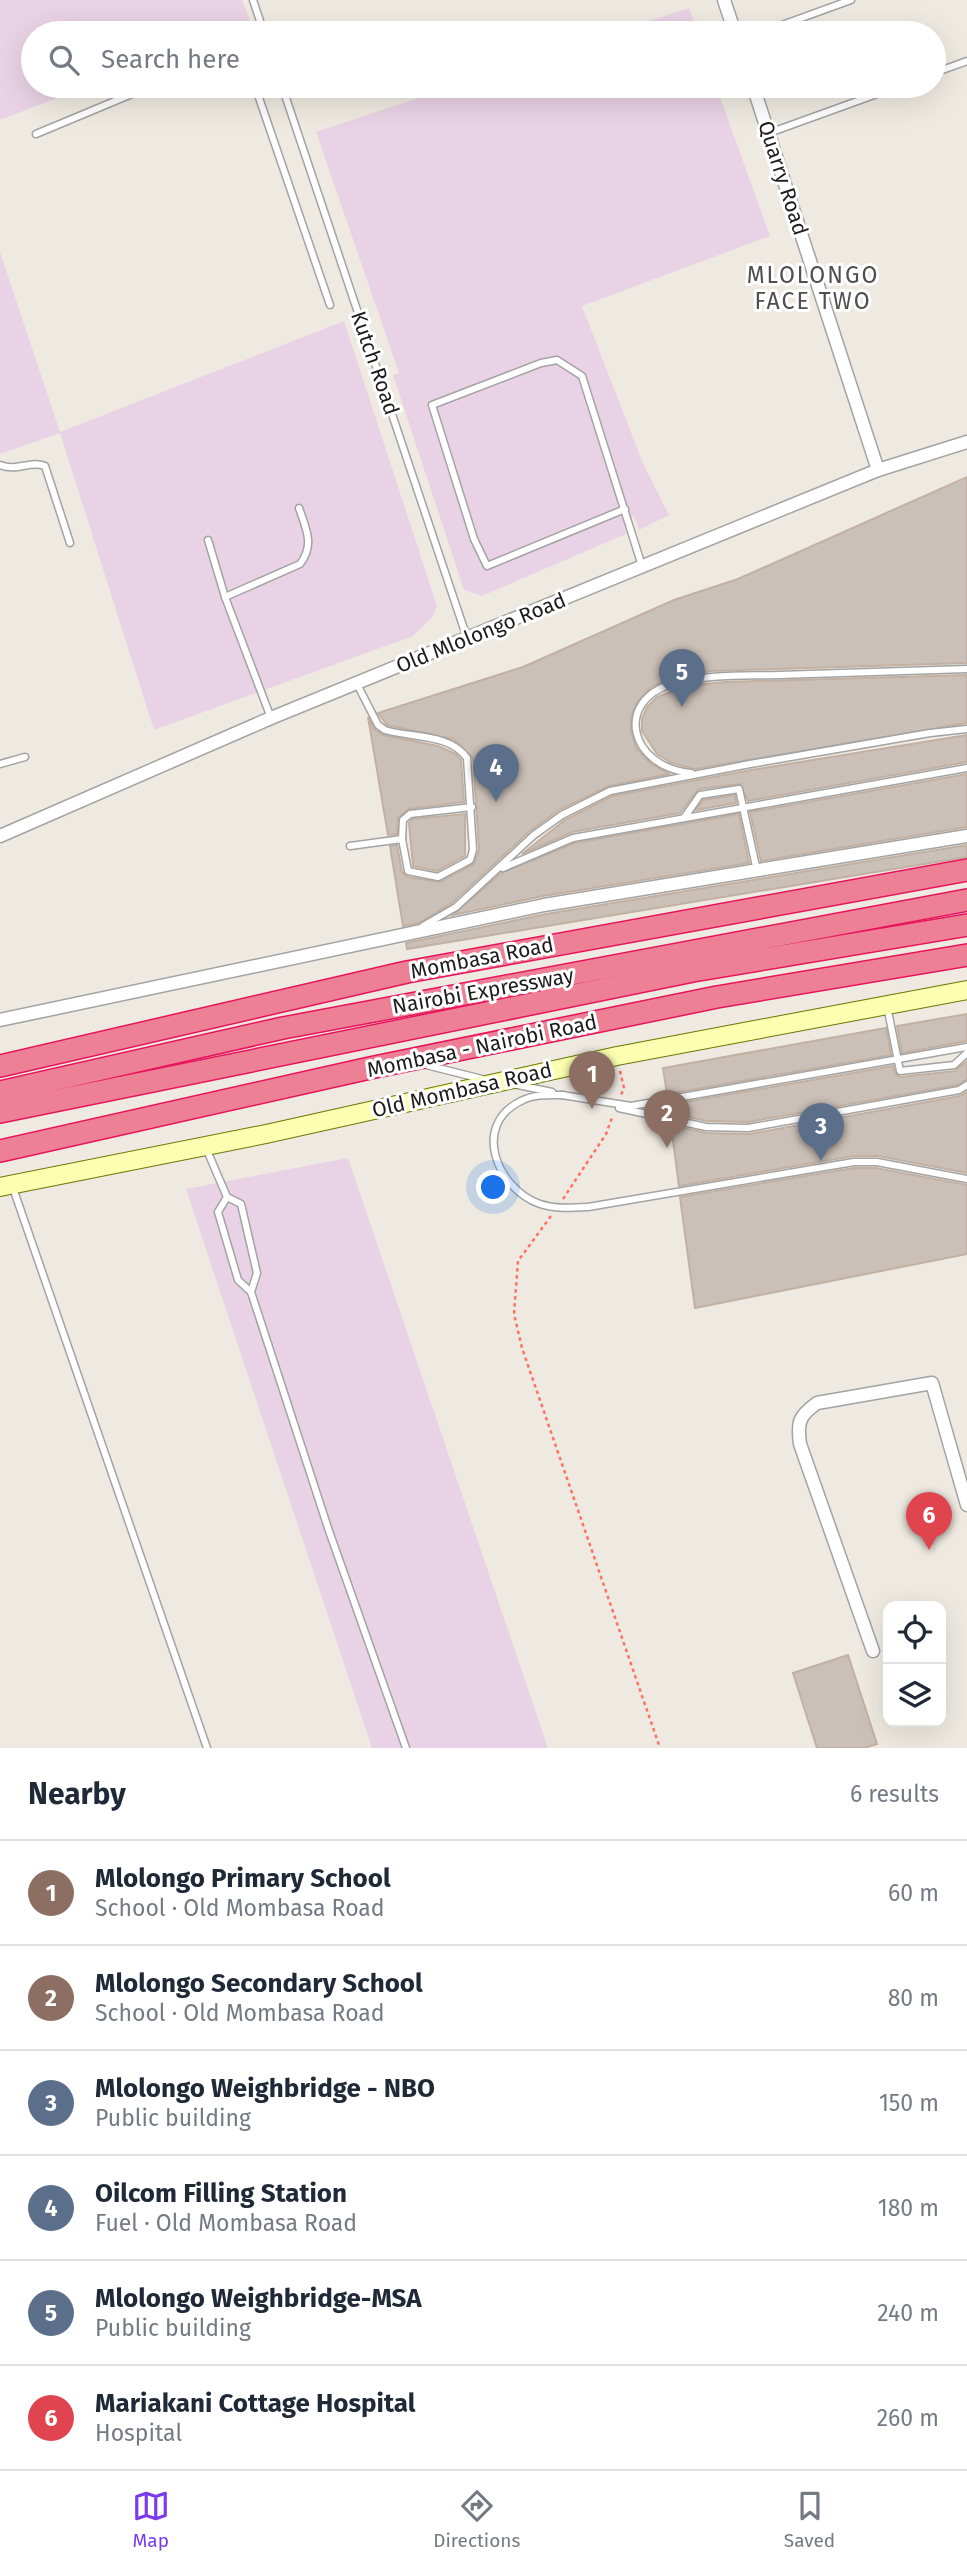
<!DOCTYPE html>
<meta charset="utf-8">
<style>
:root{--surface:#fff;--page:#f6f6f7;--text:#1f2937;--muted:#747a83;--line:#e0e1e3;--accent:#7c3aed}
body{margin:0;font-family:"Fira Sans",sans-serif;background:var(--page);color:var(--text)}
.controls{position:absolute;right:21px;bottom:21px;display:grid;overflow:hidden;border-radius:14px;box-shadow:0 7px 28px #0002}
.controls button{width:63px;height:63px;display:grid;place-items:center;padding:0;border:0;border-bottom:2px solid var(--line);background:var(--surface);color:var(--text);font:35px sans-serif}
.you{position:absolute;left:494px;top:1188px;width:24px;height:24px;margin:-18px;border:5px solid #fff;border-radius:50%;background:#1a73e8;box-shadow:0 0 0 10px #1a73e833}
.badge{display:grid;place-items:center;width:46px;height:46px;border-radius:50%;background:var(--accent);color:#fff;font-size:23px;font-weight:700}
.pin{position:absolute;translate:-50% -58px;filter:drop-shadow(0 2px 4px #0008)}
.pin::after{content:'';position:absolute;top:37px;width:24px;height:21px;background:inherit;clip-path:polygon(0 0,100% 0,50% 100%)}
.list{margin:0;padding:0;list-style:none}
h2{display:flex;justify-content:space-between;align-items:center;height:91px;margin:0;padding:0 28px;font-size:30px}
h2 small{font-size:23px;font-weight:400;color:var(--muted)}
.list li{display:grid;grid-template-columns:46px 1fr auto;gap:21px;align-items:center;box-sizing:border-box;height:105px;padding:0 28px;border-top:2px solid var(--line)}
.list b{display:block;font-size:26px;white-space:nowrap}
.list p{margin:0;font-size:23px;white-space:nowrap;color:var(--muted)}
.list em{font-size:23px;font-style:normal;color:var(--muted)}
.icon{flex:none;width:38px;height:38px;fill:none;stroke:currentColor;stroke-width:2;stroke-linecap:round;stroke-linejoin:round}
.map{position:relative;flex:none;width:967px;height:1748px;overflow:hidden}
.search{position:absolute;background:var(--surface);box-shadow:0 7px 28px #0002;left:21px;right:21px;top:21px;height:77px;display:flex;align-items:center;gap:18px;box-sizing:border-box;padding:0 24px;border-radius:38px;color:var(--muted);font-size:26px}
.sheet{height:721px;background:var(--surface)}
nav{display:flex;justify-content:space-around;align-items:center;box-sizing:border-box;height:98px;border-top:2px solid var(--line);background:var(--surface);font-size:19px;color:var(--muted)}
nav a{display:grid;justify-items:center;gap:4px}
nav .on{color:var(--accent)}
.map>svg:first-child{display:block}
.industrial{fill:#e9d2e5}
.building{fill:#cbc0b7;stroke:#c2b0a2;stroke-width:2}
.lines{fill:none;stroke-linecap:round;stroke-linejoin:round}
.lane-casing{stroke:#a3a3a3;stroke-width:9}
.street-casing{stroke:#a3a3a3;stroke-width:15}
.secondary-casing{stroke:#6a7700;stroke-width:20}
.highway-casing{stroke:#e8135d;stroke-width:24}
.path{stroke:#ff7262;stroke-width:2.5;stroke-dasharray:3.5 3.5;stroke-linecap:butt}
.lane{stroke:#fff;stroke-width:6}
.street{stroke:#fff;stroke-width:12}
.secondary{stroke:#fbffaf;stroke-width:18}
.highway{stroke:#ee8095;stroke-width:21}
.labels{text-anchor:middle;stroke-width:6;stroke-linejoin:round;paint-order:stroke}
.street-label{font-size:21px;fill:#1c1c1c;stroke:#fff}
.neighbourhood-label{font-size:23px;letter-spacing:2px;fill:#4f4f4f;stroke:#fff}
</style>
<div class="map">
<svg width="967" height="1748" viewBox="0 0 967 1748">
<rect width="100%" height="100%" fill="#efeae1"/>
<g class="industrial">
<path d="M0 0H242L251 23 225 33H33V86H88L0 120Z"/>
<path d="M689 8 698 33H613Z"/>
<path d="M455 86H716L770 236 582 306 642 461 669 515 639 530 634 516 623 520 626 534 482 596 464 590 393 375 399 373 316 132Z"/>
<path d="M0 252 60 432 344 321 437 606 432 617 413 636 154 730 60 433 0 454Z"/>
<path d="M348 1158 548 1748H372L186 1189Z"/>
</g>
<g class="building">
<path d="M967 477V663L711 671 671 678 651 687 637 702 631 718V733L637 749 650 763 669 774 609 786 559 810 530 831 453 902 419 923 403 926 390 846 397 845 402 872 407 877 440 882 474 864 479 850 473 758 453 739 387 725 378 713 523 667 674 600 738 579Z"/>
<path d="M967 675V723L695 769 672 763 657 754 642 731V719L647 707 657 697 686 686 725 682Z"/>
<path d="M368 717 374 729 383 735 438 746 456 754 461 760 464 802 409 809 398 818 397 834 388 835Z"/>
<path d="M967 735V762L748 801 740 784 699 789 680 813 572 832 522 854 565 820 612 796 751 770Z"/>
<path d="M967 774V827L761 861 750 812Z"/>
<path d="M735 795 736 803 696 810 703 800Z"/>
<path d="M465 814V856L437 871 413 866 409 823 412 819Z"/>
<path d="M739 814 749 863 543 896 453 915 501 873 575 843Z"/>
<path d="M967 845V857L407 949 406 943 546 914Z"/>
<path d="M967 1014V1041L902 1053 897 1026Z"/>
<path d="M886 1028 891 1055 667 1094 663 1068Z"/>
<path d="M967 1061V1079L957 1085 748 1122 707 1121 669 1113 668 1105 893 1066 895 1074 900 1077 955 1071Z"/>
<path d="M967 1092V1173L878 1156H854L679 1186 671 1125 706 1133 749 1134 960 1096Z"/>
<path d="M854 1168H876L967 1185V1254L695 1308 680 1197Z"/>
<path d="M848 1655 877 1744 864 1748H817L793 1673Z"/>
</g>
<g class="lines">
<defs>
<g id="lane">
<path d="M253 0 264 33"/>
<path d="M760 33 851 0"/>
<path d="M934 73 967 61"/>
<path d="M255 86 330 305"/>
<path d="M282 86 467 638"/>
<path d="M769 133 899 86"/>
<path d="M36 134 151 86"/>
<path d="M0 465C17 472 30 460 45 466L70 543"/>
<path d="M625 509 487 566 474 539 432 405 541 363 557 360 582 376 642 566"/>
<path d="M208 540 225 597 271 718"/>
<path d="M225 597 300 564C315 545 306 529 299 508"/>
<path d="M0 764 25 757"/>
<path d="M691 773C629 767 614 701 672 684 706 674 744 676 779 675 842 673 904 671 967 669"/>
<path d="M684 818 700 795 739 789 757 871"/>
<path d="M402 839 403 820 410 814 472 807"/>
<path d="M350 846 402 839 408 871 438 877 470 860 473 850 467 758C449 733 411 738 385 730L378 725 357 684"/>
<path d="M503 868 573 838 967 768"/>
<path d="M423 926 456 907 534 835 562 815 610 791 750 764 930 733 967 729"/>
<path d="M887 1006 900 1071 954 1065 967 1053"/>
<path d="M426 1065 486 1080"/>
<path d="M518 1085 552 1092"/>
<path d="M562 1095 631 1106 967 1047"/>
<path d="M563 1095C549 1095 534 1094 521 1101 471 1125 497 1189 540 1204 555 1209 571 1208 588 1207L854 1162H877L967 1179"/>
<path d="M619 1108 706 1127 748 1128 959 1090 967 1085"/>
<path d="M206 1148 227 1197 241 1204 257 1273 251 1292"/>
<path d="M13 1188 207 1748"/>
<path d="M227 1197 218 1212 238 1280 251 1292 329 1531 406 1748"/>
</g>
<g id="street">
<path d="M724 0 735 33"/>
<path d="M753 86 878 470"/>
<path d="M0 836 271 718 878 470 967 442"/>
<path d="M0 1020 544 905 967 836"/>
<path d="M873 1651 800 1444C797 1422 799 1416 817 1403L932 1383 967 1505"/>
</g>
<path id="secondary" d="M0 1187 266 1134 617 1056 967 990"/>
<g id="highway">
<path d="M0 1066 407 972 967 870"/>
<path d="M0 1092 283 1028 967 900"/>
<path d="M0 1112 693 971 967 925"/>
<path d="M0 1151 370 1068 717 997 967 955"/>
</g>
</defs>
<use href="#lane" class="lane-casing"/>
<use href="#street" class="street-casing"/>
<use href="#secondary" class="secondary-casing"/>
<use href="#highway" class="highway-casing"/>
<g class="path">
<path d="M620 1071 624 1088 621 1095"/>
<path d="M563 1199 606 1134 613 1115"/>
<path d="M551 1216 518 1261 514 1314 522 1348 660 1748"/>
</g>
<use href="#lane" class="lane"/>
<use href="#street" class="street"/>
<use href="#secondary" class="secondary"/>
<use href="#highway" class="highway"/>
</g>
<g class="labels">
<g class="street-label">
<text transform="translate(783 178) rotate(72)" y="7">Quarry Road</text>
<text transform="translate(375 363) rotate(71)" y="7">Kutch Road</text>
<text transform="translate(481 633) rotate(-22)" y="7">Old Mlolongo Road</text>
<text transform="translate(482 958) rotate(-11)" y="7">Mombasa Road</text>
<text transform="translate(483 991) rotate(-10)" y="7">Nairobi Expressway</text>
<text transform="translate(482 1046) rotate(-12)" y="7">Mombasa - Nairobi Road</text>
<text transform="translate(462 1090) rotate(-13)" y="7">Old Mombasa Road</text>
</g>
<g class="neighbourhood-label">
<text x="813" y="283">MLOLONGO<tspan x="813" dy="26">FACE TWO</tspan></text>
</g>
</g>
</svg>
<div class="controls">
<button><svg class="icon" aria-label="locate" viewBox="0 0 24 24"><circle cx="12" cy="12" r="6"/><path d="M12 2v4M12 18v4M2 12h4M18 12h4"/></svg></button>
<button><svg class="icon" aria-label="layers" viewBox="0 0 24 24"><path d="M12 4l9 5-9 5-9-5zM3 14l9 5 9-5"/></svg></button>
</div>
<div class="you"></div>
<div class="pin badge" style="left:592px;top:1109px;background:#8d6e63">1</div>
<div class="pin badge" style="left:667px;top:1148px;background:#8d6e63">2</div>
<div class="pin badge" style="left:821px;top:1161px;background:#5c6f8a">3</div>
<div class="pin badge" style="left:496px;top:802px;background:#5c6f8a">4</div>
<div class="pin badge" style="left:682px;top:707px;background:#5c6f8a">5</div>
<div class="pin badge" style="left:929px;top:1550px;background:#e0444e">6</div>
<div class="search"><svg class="icon" aria-label="search" viewBox="0 0 24 24"><circle cx="10" cy="10" r="6"/><path d="M15 15l6 6"/></svg>Search here</div>
</div>
<section class="sheet">
<h2>Nearby<small>6 results</small></h2>
<ul class="list">
<li><span class="badge" style="background:#8d6e63">1</span><div><b>Mlolongo Primary School</b><p>School · Old Mombasa Road</p></div><em>60 m</em></li>
<li><span class="badge" style="background:#8d6e63">2</span><div><b>Mlolongo Secondary School</b><p>School · Old Mombasa Road</p></div><em>80 m</em></li>
<li><span class="badge" style="background:#5c6f8a">3</span><div><b>Mlolongo Weighbridge - NBO</b><p>Public building</p></div><em>150 m</em></li>
<li><span class="badge" style="background:#5c6f8a">4</span><div><b>Oilcom Filling Station</b><p>Fuel · Old Mombasa Road</p></div><em>180 m</em></li>
<li><span class="badge" style="background:#5c6f8a">5</span><div><b>Mlolongo Weighbridge-MSA</b><p>Public building</p></div><em>240 m</em></li>
<li><span class="badge" style="background:#e0444e">6</span><div><b>Mariakani Cottage Hospital</b><p>Hospital</p></div><em>260 m</em></li>
</ul>
</section>
<nav>
<a class="on"><svg class="icon" aria-label="map" viewBox="0 0 24 24"><path d="M3 6l6-2 6 2 6-2v14l-6 2-6-2-6 2zM9 4v14M15 6v14"/></svg>Map</a>
<a><svg class="icon" aria-label="directions" viewBox="0 0 24 24"><path d="M12 3l9 9-9 9-9-9zM9 14v-3h6M13 9l2 2-2 2"/></svg>Directions</a>
<a><svg class="icon" aria-label="saved" viewBox="0 0 24 24"><path d="M7 4h10v16l-5-4-5 4z"/></svg>Saved</a>
</nav>
